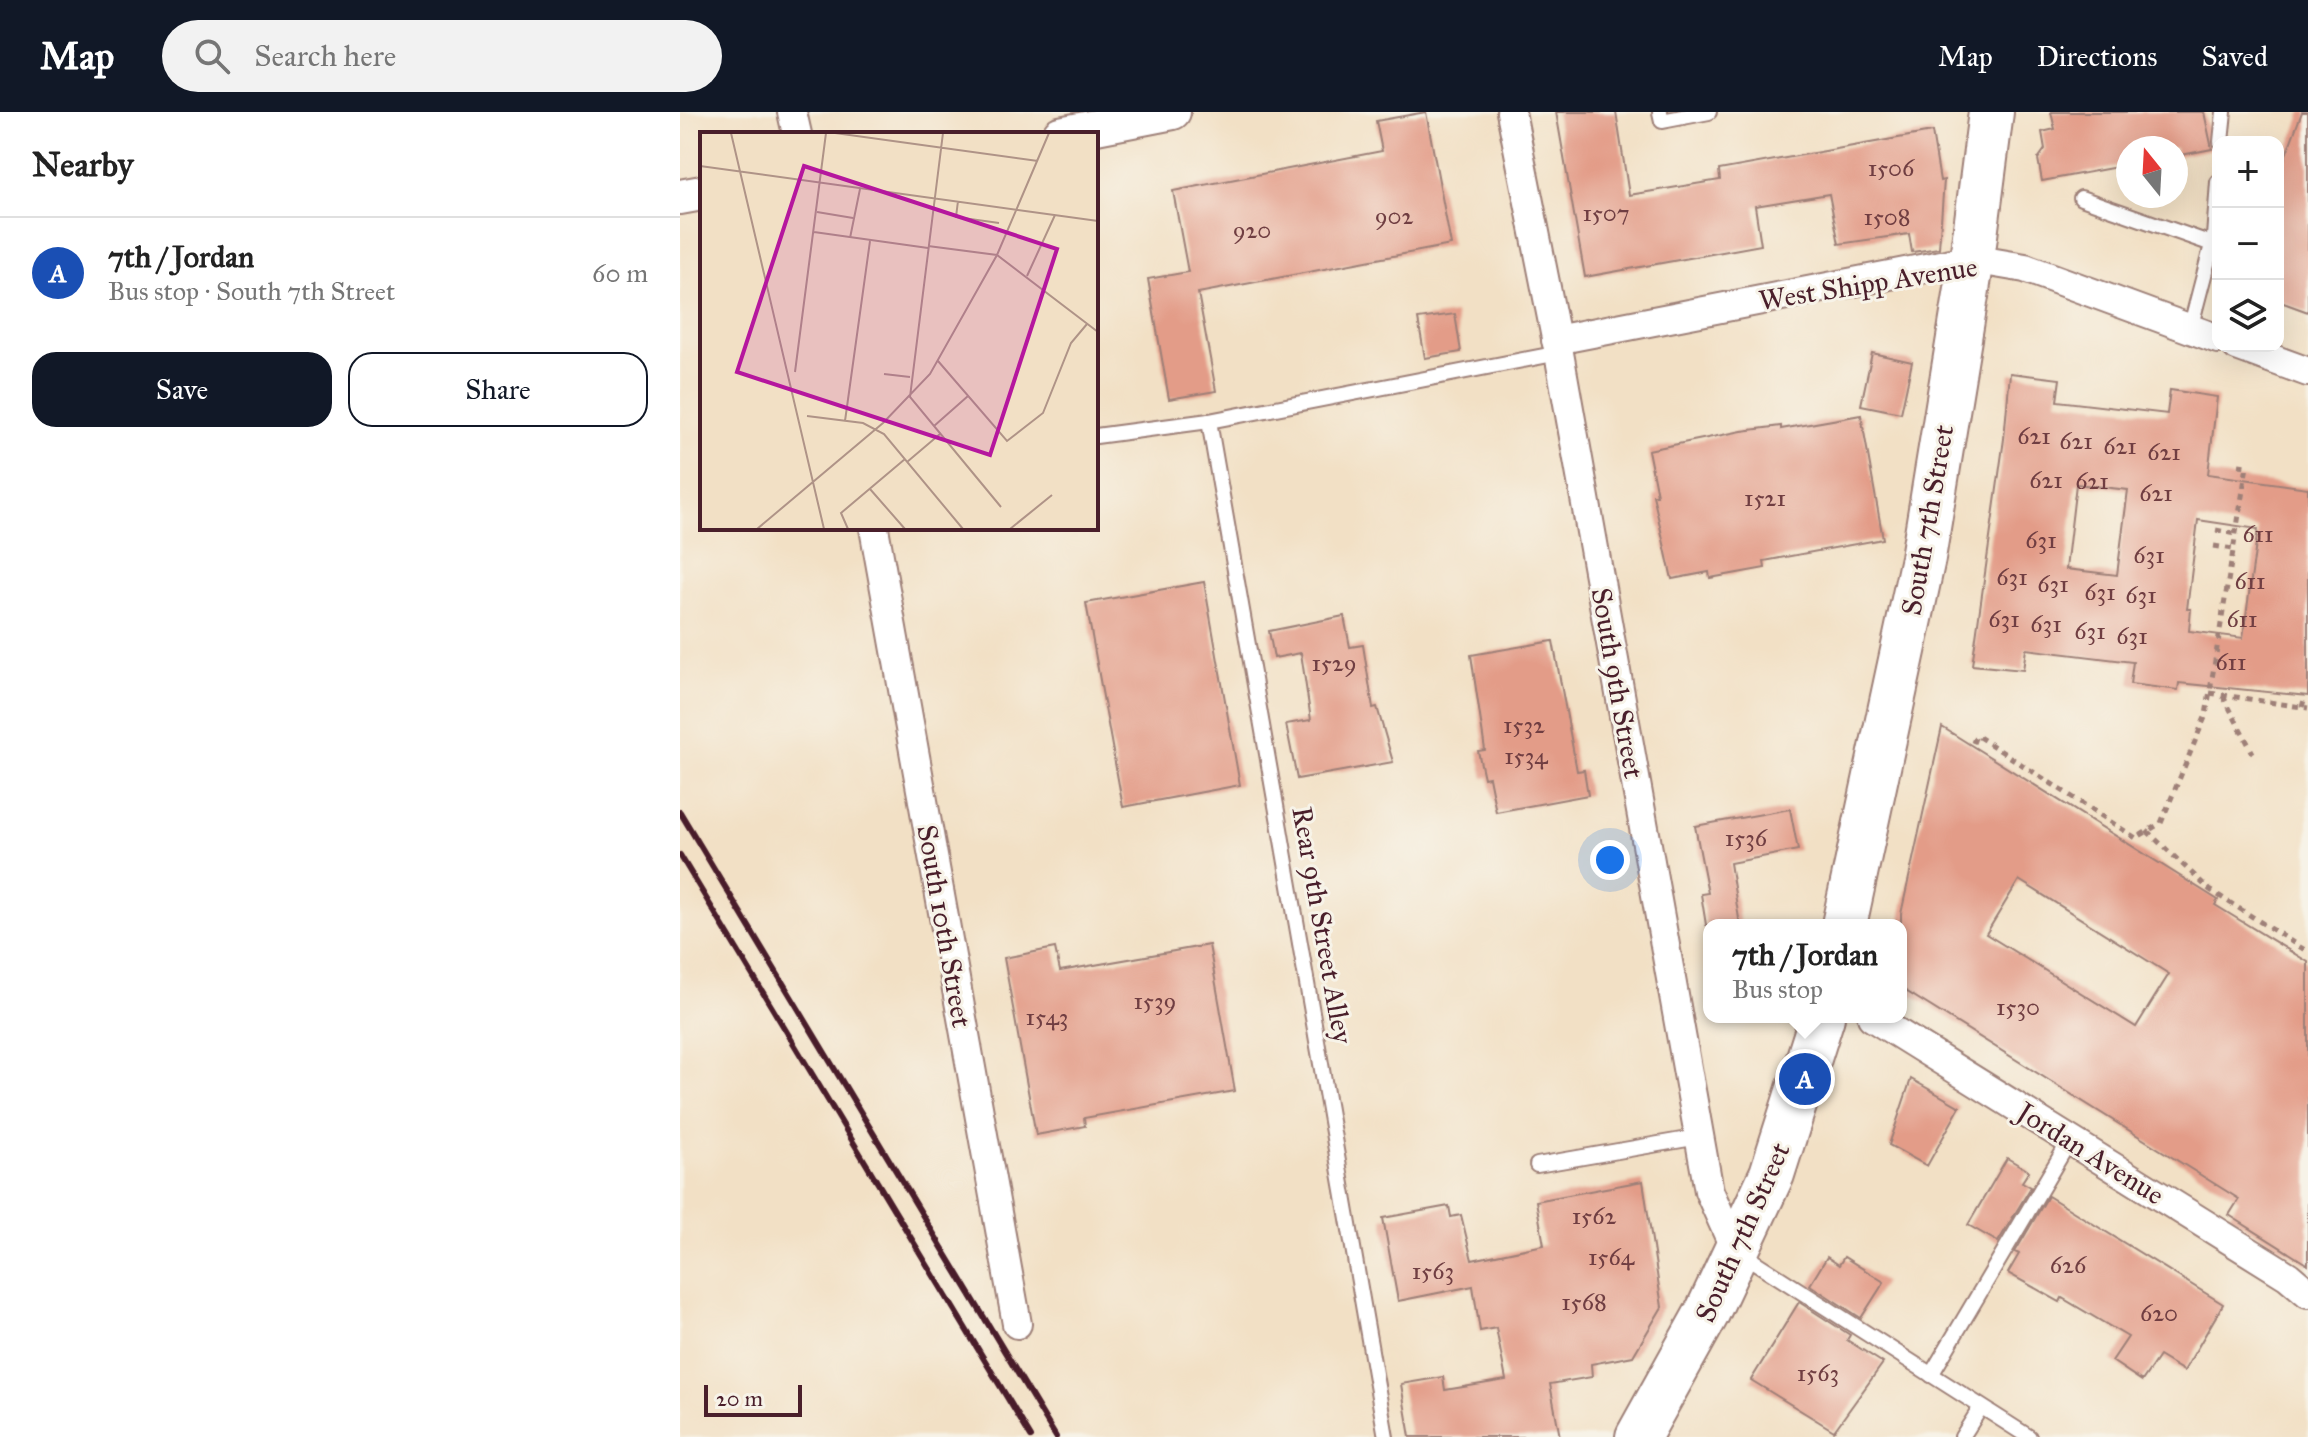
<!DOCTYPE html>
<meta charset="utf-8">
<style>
:root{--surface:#fff;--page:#f2f2f2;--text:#222;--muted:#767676;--line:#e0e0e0;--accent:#111827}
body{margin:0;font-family:"IM FELL Great Primer",serif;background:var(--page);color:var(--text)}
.controls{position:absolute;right:24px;top:24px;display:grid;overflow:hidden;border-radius:16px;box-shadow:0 8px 32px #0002}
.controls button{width:72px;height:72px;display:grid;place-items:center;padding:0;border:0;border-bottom:2px solid var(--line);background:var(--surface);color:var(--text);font:40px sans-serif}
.compass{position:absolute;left:1436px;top:24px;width:72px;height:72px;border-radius:50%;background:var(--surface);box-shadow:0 8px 32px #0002;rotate:342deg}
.scale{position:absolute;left:24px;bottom:20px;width:98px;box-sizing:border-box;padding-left:8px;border:4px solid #4a1f2b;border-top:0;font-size:22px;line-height:28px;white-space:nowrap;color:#4a1f2b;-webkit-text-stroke:6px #f7f3e8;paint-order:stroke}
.you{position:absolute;left:930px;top:748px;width:28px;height:28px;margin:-20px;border:6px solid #fff;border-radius:50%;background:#1a73e8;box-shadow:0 0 0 12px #1a73e833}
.badge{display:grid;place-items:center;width:52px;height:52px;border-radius:50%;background:var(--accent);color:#fff;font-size:26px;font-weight:700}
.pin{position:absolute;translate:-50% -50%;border:4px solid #fff;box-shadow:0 2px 8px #0006}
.popup{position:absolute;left:1023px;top:807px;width:204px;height:104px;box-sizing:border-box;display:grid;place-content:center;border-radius:16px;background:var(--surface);filter:drop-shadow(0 2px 6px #0005);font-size:26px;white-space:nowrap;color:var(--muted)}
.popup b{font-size:30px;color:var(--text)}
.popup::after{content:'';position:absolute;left:50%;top:100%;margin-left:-16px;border:16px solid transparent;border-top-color:var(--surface)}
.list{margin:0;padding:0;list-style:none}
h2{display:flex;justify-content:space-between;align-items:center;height:104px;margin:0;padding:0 32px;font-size:34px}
h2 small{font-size:26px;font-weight:400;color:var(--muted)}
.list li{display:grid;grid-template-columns:52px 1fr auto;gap:24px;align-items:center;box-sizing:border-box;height:112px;padding:0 32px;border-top:2px solid var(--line)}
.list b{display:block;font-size:30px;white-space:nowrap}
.list p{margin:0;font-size:26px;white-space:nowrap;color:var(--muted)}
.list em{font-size:26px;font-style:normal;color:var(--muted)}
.actions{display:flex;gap:16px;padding:24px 32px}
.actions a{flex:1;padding:18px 0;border:2px solid var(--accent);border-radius:24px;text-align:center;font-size:28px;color:var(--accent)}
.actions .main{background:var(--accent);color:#fff}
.icon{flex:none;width:44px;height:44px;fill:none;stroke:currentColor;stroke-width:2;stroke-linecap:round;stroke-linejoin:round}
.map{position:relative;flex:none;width:1628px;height:1325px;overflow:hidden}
header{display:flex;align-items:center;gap:48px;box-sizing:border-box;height:112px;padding:0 40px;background:var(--accent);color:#fff}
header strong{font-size:38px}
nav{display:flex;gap:44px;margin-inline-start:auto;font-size:28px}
.search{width:560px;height:72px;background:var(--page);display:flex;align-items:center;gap:20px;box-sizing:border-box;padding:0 28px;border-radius:44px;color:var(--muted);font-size:30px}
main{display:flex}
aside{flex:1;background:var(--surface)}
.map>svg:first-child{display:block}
.building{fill:#e39c88;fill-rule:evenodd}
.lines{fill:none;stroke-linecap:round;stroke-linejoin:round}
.service-casing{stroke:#9e8078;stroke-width:18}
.minor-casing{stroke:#9e8078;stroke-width:32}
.tertiary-casing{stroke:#9e8078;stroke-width:38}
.primary-casing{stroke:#9e8078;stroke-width:48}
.path{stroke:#9e8078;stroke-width:5;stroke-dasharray:6 6;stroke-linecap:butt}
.service{stroke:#fff;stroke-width:14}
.minor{stroke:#fff;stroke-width:28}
.tertiary{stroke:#fff;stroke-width:34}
.primary{stroke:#fff;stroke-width:44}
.rail{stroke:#4a1f2b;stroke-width:6}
.labels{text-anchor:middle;stroke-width:6;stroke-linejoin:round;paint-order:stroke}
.number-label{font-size:24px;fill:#703e42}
.street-label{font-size:28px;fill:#4a1f2b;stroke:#f7f3e8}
.inset-road{fill:none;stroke:#af9387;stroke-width:2}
.view{fill:#b5179e;fill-opacity:0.15;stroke:#b5179e;stroke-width:4}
.inset-edge{fill:none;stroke:#4a1f2b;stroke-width:4}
</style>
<header>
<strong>Map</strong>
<div class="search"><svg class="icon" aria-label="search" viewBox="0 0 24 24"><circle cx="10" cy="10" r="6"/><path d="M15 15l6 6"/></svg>Search here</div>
<nav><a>Map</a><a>Directions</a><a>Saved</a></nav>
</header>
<main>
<aside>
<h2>Nearby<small></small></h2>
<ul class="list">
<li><span class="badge" style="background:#1a4fb4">A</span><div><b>7th / Jordan</b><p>Bus stop · South 7th Street</p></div><em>60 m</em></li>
</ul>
<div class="actions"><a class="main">Save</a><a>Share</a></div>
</aside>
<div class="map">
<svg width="1628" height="1325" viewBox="0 0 1628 1325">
<rect width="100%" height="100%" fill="#f7f3e8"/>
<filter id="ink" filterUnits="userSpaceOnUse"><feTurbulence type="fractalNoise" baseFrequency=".0125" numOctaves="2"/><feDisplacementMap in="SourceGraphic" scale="16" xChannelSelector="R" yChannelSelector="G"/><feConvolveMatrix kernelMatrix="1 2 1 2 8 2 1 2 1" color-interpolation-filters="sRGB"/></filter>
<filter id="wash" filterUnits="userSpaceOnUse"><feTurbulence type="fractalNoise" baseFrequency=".006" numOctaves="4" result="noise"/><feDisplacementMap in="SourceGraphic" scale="32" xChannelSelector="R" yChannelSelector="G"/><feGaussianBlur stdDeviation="1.8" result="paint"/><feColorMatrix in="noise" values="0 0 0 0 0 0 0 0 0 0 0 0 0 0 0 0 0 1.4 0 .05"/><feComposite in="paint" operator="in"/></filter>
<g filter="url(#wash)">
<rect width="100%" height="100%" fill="#f2e0c5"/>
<g id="blocks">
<g class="building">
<path d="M746 0 771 133 518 181 536 279 489 287 468 167 508 160 493 79 702 39 696 9Z"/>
<path d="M876 0H936L949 83 1040 68 1039 58 1252 20 1260 69 1264 68 1259 136 1232 140 1229 122 1159 132 1149 82 1075 94 1081 133 905 165Z"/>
<path d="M1371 0H1524L1532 37 1496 44V36H1448V53L1362 69 1358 47 1365 37 1362 20 1375 17Z"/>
<path d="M1622 0H1628V200L1598 189V64Z"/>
<path d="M775 202 781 240 745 246 738 207Z"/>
<path d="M1192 241 1232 250 1221 301 1181 293Z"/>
<path d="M1330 261 1380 267 1377 289 1487 302 1490 278 1537 285 1528 362 1628 376V584L1499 571 1498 578 1450 572 1453 550 1346 537 1343 558 1292 553 1324 327ZM1396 372 1448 378 1437 463 1386 457ZM1518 408 1578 417 1563 526 1509 519 1511 497H1507Z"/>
<path d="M1181 303 1203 427 1084 449 1085 456 1030 466 1029 460 992 467 973 383H977L968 338 1062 319 1101 314V317Z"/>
<path d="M524 470 560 673 443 695 406 491Z"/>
<path d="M664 504 670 535 683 533 693 596 697 595 713 650 617 667 606 612 631 608 621 541 594 546 589 519Z"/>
<path d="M873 529 897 659 904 658 908 683 816 700 809 665 804 666 798 639 805 638 791 543Z"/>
<path d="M1262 615 1538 788 1535 793 1628 850V1153L1549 1103 1559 1087 1221 876V802ZM1339 768 1489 862 1456 915 1306 822Z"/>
<path d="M1110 697 1118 738 1050 751 1060 813H1026L1021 782 1028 781 1015 714Z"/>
<path d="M529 833 555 979 404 1006 405 1014 356 1023 324 846 375 836 380 859Z"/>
<path d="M1231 967 1280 995 1247 1054 1209 1033Z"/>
<path d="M1327 1046 1349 1059 1342 1070 1351 1075 1318 1130 1288 1113Z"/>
<path d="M963 1069 982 1195 953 1244 911 1252 912 1265 870 1272 880 1325H730L721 1272 763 1265 765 1278 826 1268 816 1216 800 1219 793 1174 718 1189 703 1106 769 1094 771 1105 781 1103 792 1148 864 1133 856 1089Z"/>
<path d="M1368 1084 1543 1192 1504 1259 1479 1244 1462 1269 1432 1249 1448 1225 1382 1186 1380 1190 1328 1161 1339 1142 1335 1140Z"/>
<path d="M1147 1145 1159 1153 1164 1145 1204 1170 1181 1206 1130 1173Z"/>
<path d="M1119 1190 1170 1223 1167 1228 1203 1251 1154 1319 1071 1268Z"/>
</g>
</g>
</g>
<g filter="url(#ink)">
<use href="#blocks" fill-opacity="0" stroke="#9e8078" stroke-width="2"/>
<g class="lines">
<defs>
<g id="service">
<path d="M980 0 982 9 1029 0"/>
<path d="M1541 30 1544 0"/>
<path d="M1401 86 1532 132"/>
<path d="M1510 217 1534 125 1538 70"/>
<path d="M529 309 706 1325"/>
<path d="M416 324 529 309 879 241"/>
<path d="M857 1053 1019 1025"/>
<path d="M1059 1140 1349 1325"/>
<path d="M1251 1263 1390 1028"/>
<path d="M1282 1325 1301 1295"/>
</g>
<g id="minor">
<path d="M112 0 117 22"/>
<path d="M831 0 879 241 1029 1079 1055 1137"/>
<path d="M876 228 1292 147 1345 156 1538 227"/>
<path d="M1557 234 1628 260"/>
<path d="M194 416 337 1212"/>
<path d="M1192 905 1608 1164 1628 1181"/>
</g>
<g id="tertiary">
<path d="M380 22 493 0"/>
<path d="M0 85 22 81"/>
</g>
<g id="primary">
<path d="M1164 813 1243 446 1292 147 1311 0"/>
<path d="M958 1325 1028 1199 1092 1062 1142 905"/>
</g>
</defs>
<use href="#service" class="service-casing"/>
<use href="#minor" class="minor-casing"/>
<use href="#tertiary" class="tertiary-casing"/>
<use href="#primary" class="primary-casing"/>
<g class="path">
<path d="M1536 418 1556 422"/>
<path d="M1534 434 1553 437"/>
<path d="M1530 581 1628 596"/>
<path d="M1543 584 1573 641"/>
<path d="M1622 595 1625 585"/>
<path d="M1293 631 1296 623 1456 726 1481 711 1526 603 1567 354 1559 353"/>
<path d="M1467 719 1530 778 1628 840"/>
</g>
<use href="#service" class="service"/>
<use href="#minor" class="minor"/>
<use href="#tertiary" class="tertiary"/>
<use href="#primary" class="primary"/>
<g class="rail">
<path d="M0 700 376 1325"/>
<path d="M0 743 351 1325"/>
</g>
</g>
</g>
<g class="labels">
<g class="number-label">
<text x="1211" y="64">1506</text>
<text x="926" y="109">1507</text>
<text x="714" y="112">902</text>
<text x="1207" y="113">1508</text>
<text x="572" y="126">920</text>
<text x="1354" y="332">621</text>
<text x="1396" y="337">621</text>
<text x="1440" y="342">621</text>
<text x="1484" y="348">621</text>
<text x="1366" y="376">621</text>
<text x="1412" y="377">621</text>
<text x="1476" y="389">621</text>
<text x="1085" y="394">1521</text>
<text x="1578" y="430">611</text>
<text x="1361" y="436">631</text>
<text x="1469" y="451">631</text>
<text x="1332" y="473">631</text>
<text x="1570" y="477">611</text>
<text x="1373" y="480">631</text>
<text x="1420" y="488">631</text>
<text x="1461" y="491">631</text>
<text x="1324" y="515">631</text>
<text x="1562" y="515">611</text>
<text x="1366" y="520">631</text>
<text x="1410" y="527">631</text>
<text x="1452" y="532">631</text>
<text x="1551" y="558">611</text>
<text x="654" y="559">1529</text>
<text x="844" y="621">1532</text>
<text x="846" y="652">1534</text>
<text x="1066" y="734">1536</text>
<text x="475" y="897">1539</text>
<text x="1338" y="903">1530</text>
<text x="367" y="913">1543</text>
<text x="914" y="1112">1562</text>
<text x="931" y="1153">1564</text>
<text x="1388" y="1161">626</text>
<text x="753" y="1167">1563</text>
<text x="904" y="1198">1568</text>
<text x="1479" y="1209">620</text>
<text x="1138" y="1269">1563</text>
</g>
<g class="street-label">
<text transform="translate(1188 171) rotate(-9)" y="10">West Shipp Avenue</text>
<text transform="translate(1247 408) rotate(-80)" y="10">South 7th Street</text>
<text transform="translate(938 571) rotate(80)" y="10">South 9th Street</text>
<text transform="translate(643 813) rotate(80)" y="10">Rear 9th Street Alley</text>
<text transform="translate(265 814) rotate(80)" y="10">South 10th Street</text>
<text transform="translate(1411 1041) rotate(32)" y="10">Jordan Avenue</text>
<text transform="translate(1062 1120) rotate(-66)" y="10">South 7th Street</text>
</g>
</g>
<g transform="translate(20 20)">
<rect width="398" height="398" fill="#f2e0c5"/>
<path class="inset-road" d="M31 1 124 397M135 1 338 29M243 1 210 265 301 375M0 34 398 89M258 69 256 85 299 91M117 80 153 86M114 100 228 116M150 106 160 57M228 114 297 123 398 200M327 144 355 83M238 229 307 309 343 281 371 211 387 192M95 240 126 1M184 242 210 245M107 284 163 291 184 302 263 397M145 289 170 109M234 294 268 264M207 330 240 302M170 357 205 397M57 397 183 291 230 242 297 123 349 1M148 397 141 381 205 327M310 397 352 363"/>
<path class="view" d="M104 34 357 117 290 323 37 240Z"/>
<rect width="398" height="398" class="inset-edge"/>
</g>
</svg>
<div class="controls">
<button>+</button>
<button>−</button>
<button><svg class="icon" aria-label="layers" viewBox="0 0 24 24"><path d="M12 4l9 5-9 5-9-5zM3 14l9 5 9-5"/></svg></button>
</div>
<svg class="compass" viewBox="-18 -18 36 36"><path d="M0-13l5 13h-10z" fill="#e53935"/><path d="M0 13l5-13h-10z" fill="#767676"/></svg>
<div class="scale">20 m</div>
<div class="you"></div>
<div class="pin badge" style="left:1125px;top:967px;background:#1a4fb4">A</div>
<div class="popup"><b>7th / Jordan</b>Bus stop</div>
</div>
</main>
